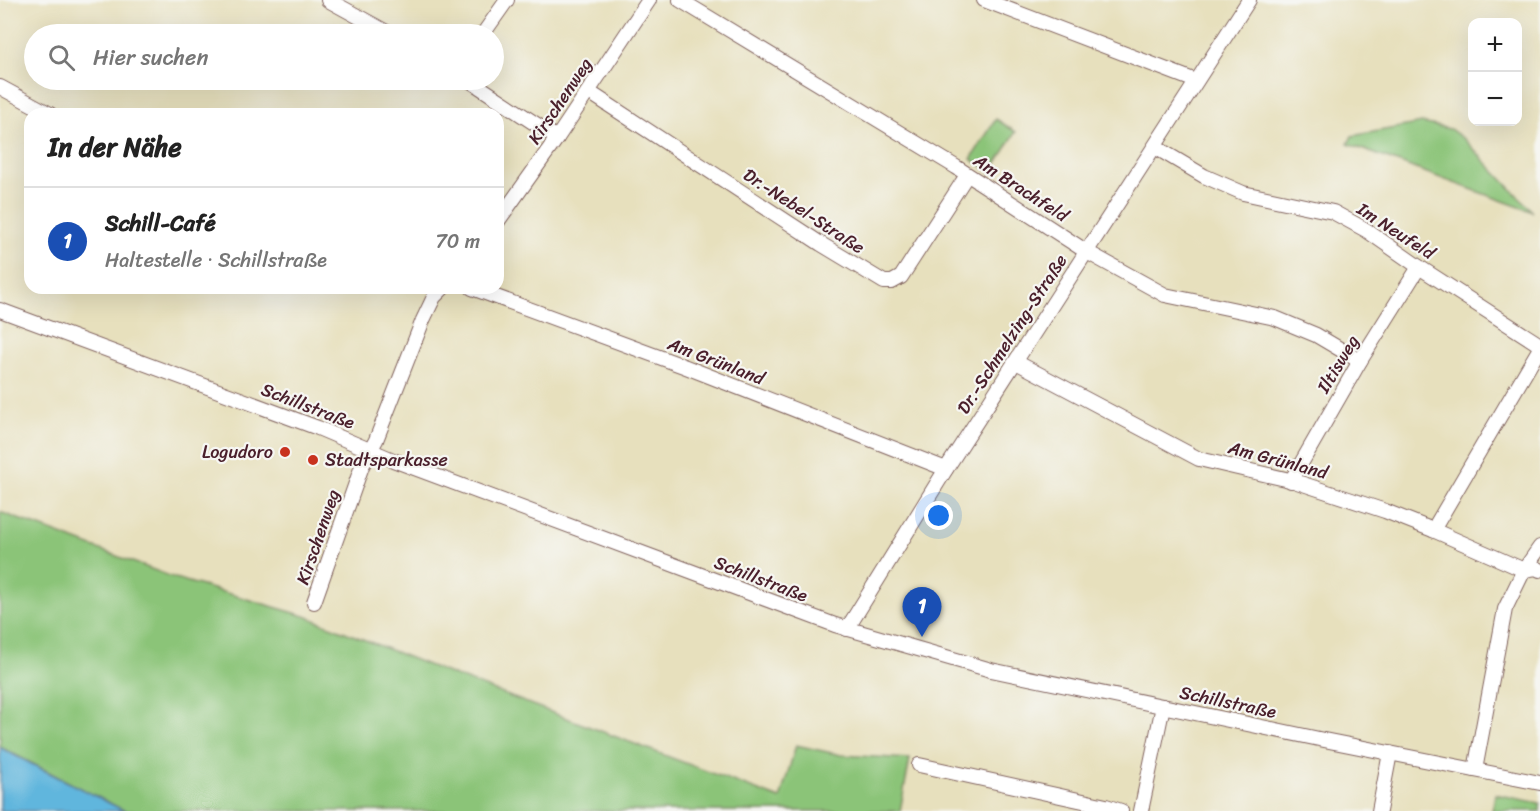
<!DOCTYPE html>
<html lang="de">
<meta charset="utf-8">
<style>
:root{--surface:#fff;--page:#f2f2f2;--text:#222;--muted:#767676;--line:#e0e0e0;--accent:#ea580c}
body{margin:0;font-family:Sriracha,sans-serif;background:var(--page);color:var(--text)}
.controls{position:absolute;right:18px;top:18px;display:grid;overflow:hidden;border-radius:12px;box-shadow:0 6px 24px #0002}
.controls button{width:54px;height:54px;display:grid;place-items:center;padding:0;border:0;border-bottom:2px solid var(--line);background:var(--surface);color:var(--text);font:30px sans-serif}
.you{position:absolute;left:939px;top:516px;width:21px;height:21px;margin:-15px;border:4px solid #fff;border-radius:50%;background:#1a73e8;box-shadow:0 0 0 9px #1a73e833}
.badge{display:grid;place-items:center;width:39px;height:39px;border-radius:50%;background:var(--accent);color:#fff;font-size:20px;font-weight:700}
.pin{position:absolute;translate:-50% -50px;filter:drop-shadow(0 2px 3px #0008)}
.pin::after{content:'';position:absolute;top:32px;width:21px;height:18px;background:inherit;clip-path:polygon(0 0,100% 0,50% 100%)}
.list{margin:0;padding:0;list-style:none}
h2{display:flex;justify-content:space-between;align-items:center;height:78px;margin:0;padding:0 24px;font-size:26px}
h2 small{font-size:20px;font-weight:400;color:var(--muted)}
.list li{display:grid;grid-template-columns:39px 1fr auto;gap:18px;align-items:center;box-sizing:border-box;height:108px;padding:0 24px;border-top:2px solid var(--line)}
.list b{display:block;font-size:22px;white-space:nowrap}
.list p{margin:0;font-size:20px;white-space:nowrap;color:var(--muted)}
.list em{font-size:20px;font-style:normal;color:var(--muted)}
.icon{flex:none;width:33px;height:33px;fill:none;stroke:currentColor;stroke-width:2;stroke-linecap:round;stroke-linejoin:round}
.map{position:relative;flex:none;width:1540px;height:811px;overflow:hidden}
.search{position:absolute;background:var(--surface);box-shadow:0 6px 24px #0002;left:24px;top:24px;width:480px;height:66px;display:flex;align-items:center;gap:15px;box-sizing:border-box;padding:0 21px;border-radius:33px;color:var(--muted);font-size:22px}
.panel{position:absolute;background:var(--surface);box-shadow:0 6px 24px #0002;left:24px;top:108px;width:480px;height:186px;border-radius:18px}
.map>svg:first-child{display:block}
.green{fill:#8bc478;stroke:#6a7252;stroke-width:1.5}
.water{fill:#61b6dd;stroke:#566a84;stroke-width:1.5}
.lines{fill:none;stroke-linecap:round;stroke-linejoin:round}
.street-casing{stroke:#81635e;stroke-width:16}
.street{stroke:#fff;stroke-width:14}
.poi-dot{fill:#c8321e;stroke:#f6f6f2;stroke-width:2}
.labels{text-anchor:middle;stroke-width:4.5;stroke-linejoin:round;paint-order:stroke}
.street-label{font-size:18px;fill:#4a1f2b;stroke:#f6f6f2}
.poi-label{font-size:18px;fill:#4a1f2b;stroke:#f6f6f2;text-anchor:end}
</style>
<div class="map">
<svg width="1540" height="811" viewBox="0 0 1540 811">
<rect width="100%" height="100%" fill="#f6f6f2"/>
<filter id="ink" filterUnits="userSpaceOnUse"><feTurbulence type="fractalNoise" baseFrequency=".0167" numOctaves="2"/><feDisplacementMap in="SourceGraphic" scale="12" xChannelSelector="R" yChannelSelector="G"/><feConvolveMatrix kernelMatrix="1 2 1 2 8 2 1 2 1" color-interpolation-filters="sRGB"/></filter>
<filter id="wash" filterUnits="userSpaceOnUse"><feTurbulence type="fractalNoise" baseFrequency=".008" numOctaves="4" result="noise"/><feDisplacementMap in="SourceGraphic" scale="24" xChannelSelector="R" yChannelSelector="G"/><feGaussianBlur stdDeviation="1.35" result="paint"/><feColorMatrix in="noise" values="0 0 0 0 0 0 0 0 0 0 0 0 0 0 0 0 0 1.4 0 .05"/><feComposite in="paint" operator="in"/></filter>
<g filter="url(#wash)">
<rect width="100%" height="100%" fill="#e7e0bd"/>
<g class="green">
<path d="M996 119 1016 132 991 172 971 159Z"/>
<path d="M1422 123 1450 129 1464 139 1533 212 1348 144 1352 136Z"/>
<path d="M0 512 175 578 305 616 453 675 780 799 796 745 841 755 910 759 900 811H125L0 747Z"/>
<path d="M1495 794 1540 803V811H1492Z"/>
</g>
<path class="water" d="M0 747 10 753 125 811H0Z"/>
</g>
<g filter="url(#ink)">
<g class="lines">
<defs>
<g id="street">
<path d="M328 0 390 34"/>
<path d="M680 0 956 167 1087 252 1165 295 1275 318 1316 335 1360 361"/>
<path d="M984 0 1196 81"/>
<path d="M483 34 507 0"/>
<path d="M469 80 557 138"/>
<path d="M0 87 50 114"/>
<path d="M589 92 821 244 884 282H892L901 277 967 175"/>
<path d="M1155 147 1204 176 1243 193 1333 212 1366 230 1419 267 1540 345"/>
<path d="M498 221 557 138 649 0"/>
<path d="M472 288 686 367 946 469"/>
<path d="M0 310 318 428 393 460 835 625 991 670 1319 739 1540 783"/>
<path d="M1016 362 1199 459 1294 481 1385 511 1433 530 1524 570 1536 568 1540 570"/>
<path d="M1291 481 1360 361 1419 267"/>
<path d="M1433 530 1540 348"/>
<path d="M314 602 362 466 376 440 423 320 434 297 443 288"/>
<path d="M847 629 946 469 1249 0"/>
<path d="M919 765 1106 806 1121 811"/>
<path d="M1475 770 1505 609 1524 570 1540 547"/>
<path d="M1141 811 1163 706"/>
<path d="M1379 811 1390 753"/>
</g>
</defs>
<use href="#street" class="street-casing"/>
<use href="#street" class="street"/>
</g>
</g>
<g class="poi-dot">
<circle cx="285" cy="452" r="6"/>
<circle cx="313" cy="460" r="6"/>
</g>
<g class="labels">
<g class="street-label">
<text transform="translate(560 101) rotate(-56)" y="6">Kirschenweg</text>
<text transform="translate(1021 188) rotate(33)" y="6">Am Brachfeld</text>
<text transform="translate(804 211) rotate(33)" y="6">Dr.-Nebel-Straße</text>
<text transform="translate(1396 231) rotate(33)" y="6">Im Neufeld</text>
<text transform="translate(1012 334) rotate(-57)" y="6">Dr.-Schmelzing-Straße</text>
<text transform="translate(716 361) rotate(21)" y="6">Am Grünland</text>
<text transform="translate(1338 364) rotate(-59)" y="6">Iltisweg</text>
<text transform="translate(308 406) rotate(21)" y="6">Schillstraße</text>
<text transform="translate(1278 460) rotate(15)" y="6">Am Grünland</text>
<text transform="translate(318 537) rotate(-71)" y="6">Kirschenweg</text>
<text transform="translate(761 579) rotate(21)" y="6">Schillstraße</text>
<text transform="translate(1228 702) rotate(12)" y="6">Schillstraße</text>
</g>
<g class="poi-label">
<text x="273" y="458">Logudoro</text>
<text x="325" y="466" text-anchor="start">Stadtsparkasse</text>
</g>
</g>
</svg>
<div class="controls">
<button>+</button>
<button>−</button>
</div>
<div class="you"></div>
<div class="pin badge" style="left:922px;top:637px;background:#1a4fb4">1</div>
<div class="search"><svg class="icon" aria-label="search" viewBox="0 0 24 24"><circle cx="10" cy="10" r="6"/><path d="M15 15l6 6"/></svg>Hier suchen</div>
<section class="panel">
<h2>In der Nähe<small></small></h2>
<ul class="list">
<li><span class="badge" style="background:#1a4fb4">1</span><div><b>Schill-Café</b><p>Haltestelle · Schillstraße</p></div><em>70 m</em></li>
</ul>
</section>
</div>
